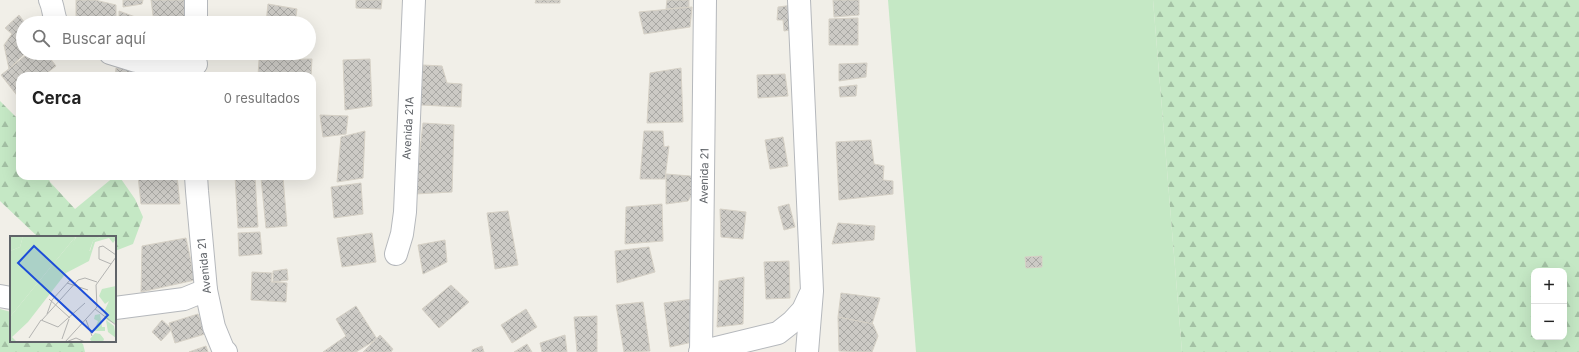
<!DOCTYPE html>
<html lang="es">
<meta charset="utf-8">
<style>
:root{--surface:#fff;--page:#f2f2f2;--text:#222;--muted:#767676;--line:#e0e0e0}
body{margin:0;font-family:Inter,sans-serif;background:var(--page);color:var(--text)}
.controls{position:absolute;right:12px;bottom:12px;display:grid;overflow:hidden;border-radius:8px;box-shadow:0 4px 16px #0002}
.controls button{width:36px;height:36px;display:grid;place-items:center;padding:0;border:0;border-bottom:1px solid var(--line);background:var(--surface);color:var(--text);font:20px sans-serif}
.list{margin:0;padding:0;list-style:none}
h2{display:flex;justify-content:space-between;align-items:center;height:52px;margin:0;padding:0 16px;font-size:17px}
h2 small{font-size:13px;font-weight:400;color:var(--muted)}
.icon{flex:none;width:22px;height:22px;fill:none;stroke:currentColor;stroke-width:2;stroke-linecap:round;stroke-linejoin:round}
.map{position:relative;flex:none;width:1579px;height:352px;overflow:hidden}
.search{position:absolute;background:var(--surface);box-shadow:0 4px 16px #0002;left:16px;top:16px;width:300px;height:44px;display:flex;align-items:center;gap:10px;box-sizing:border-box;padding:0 14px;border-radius:22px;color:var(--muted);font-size:15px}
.panel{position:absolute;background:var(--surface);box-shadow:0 4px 16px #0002;left:16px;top:72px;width:300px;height:108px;border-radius:12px}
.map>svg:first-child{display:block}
.green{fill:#c5e8c5}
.forest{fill:url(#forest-firs);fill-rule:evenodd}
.building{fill:url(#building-cross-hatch);stroke:#d6d1c6}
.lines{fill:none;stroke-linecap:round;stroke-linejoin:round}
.minor-casing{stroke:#b5b8bc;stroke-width:24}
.minor{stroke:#fff;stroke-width:22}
.labels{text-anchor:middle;stroke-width:3.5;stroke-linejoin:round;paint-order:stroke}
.street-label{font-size:11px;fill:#5f6368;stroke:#fff}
.inset-road{fill:none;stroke:#b3b3b1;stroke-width:1}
.view{fill:#1d4ed8;fill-opacity:0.15;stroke:#1d4ed8;stroke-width:2}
.inset-edge{fill:none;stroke:#5f6368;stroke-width:2}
</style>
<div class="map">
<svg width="1579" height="352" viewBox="0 0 1579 352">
<defs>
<pattern id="forest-firs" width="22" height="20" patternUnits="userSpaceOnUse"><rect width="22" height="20" fill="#c5e8c5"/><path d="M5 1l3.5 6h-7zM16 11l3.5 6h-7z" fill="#a3c0a4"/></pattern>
<pattern id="building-cross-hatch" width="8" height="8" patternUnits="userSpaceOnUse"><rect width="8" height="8" fill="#cccac5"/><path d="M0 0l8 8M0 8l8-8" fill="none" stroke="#a9a8a4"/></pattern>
</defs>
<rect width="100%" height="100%" fill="#f1efe8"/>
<path class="green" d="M888 0H1153L1182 352H916Z"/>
<g class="forest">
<path d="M1153 0H1579V352H1182ZM1534 271H1564V337H1534Z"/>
<path d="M0 101 20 121V176H48L50 182 75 209 115 176H119L135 199 143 217 133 244 115 251V253V237H38L0 201Z"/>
<path d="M0 309 11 312V341H79L83 344 85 352H0Z"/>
</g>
<g class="building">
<path d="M76 0H95L116 5V23H76Z"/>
<path d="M123 0H143L142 4 123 7Z"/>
<path d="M151 0H195V23H154Z"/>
<path d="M356 0H382L381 9 356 8Z"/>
<path d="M536 0H560V3H535Z"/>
<path d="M667 0H689V7L666 9Z"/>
<path d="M833 0H859V15L834 17Z"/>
<path d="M268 4 297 9 295 23H266Z"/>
<path d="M801 4 802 28 784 31 783 20H777L778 7Z"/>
<path d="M692 7 690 27 644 34 639 12Z"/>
<path d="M119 11 138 18 143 23H119Z"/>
<path d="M19 15 25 23H23V53H25L9 69 4 45 12 34 5 28Z"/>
<path d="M858 18V45H829V19Z"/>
<path d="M29 53H46L56 66 44 75 45 76H20V97L19 98 1 75Z"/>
<path d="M312 59 311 76H258L259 60Z"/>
<path d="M370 59 372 106 345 110 343 60Z"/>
<path d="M867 63 866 77 839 81V64Z"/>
<path d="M423 65 442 66 447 83 462 84 461 107 421 105Z"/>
<path d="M116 68 185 71V76H115Z"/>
<path d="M681 68 683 122 647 123 650 73Z"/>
<path d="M785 74 788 96 758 98 757 75Z"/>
<path d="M857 85 856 96 840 97 839 87Z"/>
<path d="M320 115 348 116 346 134 323 137Z"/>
<path d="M423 123 454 125 452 192 415 194Z"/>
<path d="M365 131 363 178 337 182 341 137Z"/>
<path d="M644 131H663L664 147 669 146 665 179H640Z"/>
<path d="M783 137 788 166 770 169 765 140Z"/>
<path d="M871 140 874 164 884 166 883 180 893 181V194L839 200 836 142Z"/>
<path d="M666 174 702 177 688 201 666 204Z"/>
<path d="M138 176H177L180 204H141Z"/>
<path d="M235 176H255L258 227 238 228Z"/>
<path d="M262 176 283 177 287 226 266 228 261 178Z"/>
<path d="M361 183 363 214 334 218 331 187Z"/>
<path d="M662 204 663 241 625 244 626 207Z"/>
<path d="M789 204 795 227 784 230 778 207Z"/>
<path d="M720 209 746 212 743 239 721 237Z"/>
<path d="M508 211 518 265 495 269 487 213Z"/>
<path d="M838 223 875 226 874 240 832 244Z"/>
<path d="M260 232 262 254 239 256 238 233Z"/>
<path d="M372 233 376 262 342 267 337 238Z"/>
<path d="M186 238 195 280 141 292 142 246Z"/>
<path d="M445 240 447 262 423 274 418 245Z"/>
<path d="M649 247 655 272 617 283 615 251Z"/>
<path d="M1042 256V267L1026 268 1025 257Z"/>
<path d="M789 261 790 298 766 299 764 262Z"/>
<path d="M287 269 288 280 273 282V271Z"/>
<path d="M252 272 272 273 271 282 287 283 286 302 251 300Z"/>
<path d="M744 277 743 324 717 327 719 281Z"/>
<path d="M451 285 469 302 439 328 422 309Z"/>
<path d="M841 293 880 298 872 324 838 317Z"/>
<path d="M692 299 697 341 670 347 664 303Z"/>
<path d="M643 302 650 351 624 352 616 305Z"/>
<path d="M356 306 377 339 356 352H323L346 336 336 319Z"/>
<path d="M526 309 537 327 512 343 501 325Z"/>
<path d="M198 314 205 334 175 343 169 323Z"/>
<path d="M597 316V352H577L574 317Z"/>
<path d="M838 317 873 324 878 336 872 352 839 351Z"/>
<path d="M162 320 172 329 161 341 152 332Z"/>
<path d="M380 335 393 349 391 352H363Z"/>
<path d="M565 335 567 352H542L540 343Z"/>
<path d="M527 344 532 352H514Z"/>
<path d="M206 346 208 352H189Z"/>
<path d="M482 346 484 352H472V350Z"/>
</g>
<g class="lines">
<defs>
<g id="minor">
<path d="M50 0C54 8 53 16 57 23"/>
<path d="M196 0V23"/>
<path d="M799 0 812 291 807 352"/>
<path d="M110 53 136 61 196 64"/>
<path d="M196 176 197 191 206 290 214 327 223 349 226 352"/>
<path d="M396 254 402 234 405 212 414 0"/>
<path d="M0 296 11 298"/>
<path d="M115 308 184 299 206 290"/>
<path d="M700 352 778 333 792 322 803 310 810 295"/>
<path d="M701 352 705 0"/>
</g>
</defs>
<use href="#minor" class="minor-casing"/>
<use href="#minor" class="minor"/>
</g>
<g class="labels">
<g class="street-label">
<text transform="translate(408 128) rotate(-87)" y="4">Avenida 21A</text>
<text transform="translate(704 176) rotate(-89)" y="4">Avenida 21</text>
<text transform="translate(204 266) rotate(-96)" y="4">Avenida 21</text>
</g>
</g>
<g transform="translate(10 236)">
<rect width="106" height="106" fill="#f1efe8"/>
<path d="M0 0H13L10 11 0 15ZM66 0 63 8 80 15 83 5 92 0H106V3L103 7 99 2 85 6 79 25 56 37 18 86 2 101 7 106H0V81Z" fill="#c5e8c5"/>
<path d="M13 0H66L0 81V15L10 11ZM67 0H92L83 5 79 16 62 8ZM106 50V87H103L97 84 94 76 99 65 95 68 89 60 92 53ZM90 78 92 91H95V95H84L88 85 84 83 85 79ZM96 84 104 90 106 102 98 96ZM85 97 90 98 94 103 93 106H82L80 103Z" fill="#c5e8c5"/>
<path class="inset-road" d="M101 28 89 23V11L93 10 106 19M57 47 78 54M39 63 60 82M85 73 106 89M37 78 42 64 61 43M32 84 68 44 75 42 87 46M76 84 82 100M19 102 31 84 48 91 75 67M52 103 59 83M55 106 87 71 86 49 106 21M56 106 66 102 75 106"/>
<path class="view" d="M24 10 98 79 82 96 8 27Z"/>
<rect width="106" height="106" class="inset-edge"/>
</g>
</svg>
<div class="controls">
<button>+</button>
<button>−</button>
</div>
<div class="search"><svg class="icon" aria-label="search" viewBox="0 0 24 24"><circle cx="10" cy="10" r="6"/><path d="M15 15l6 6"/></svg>Buscar aquí</div>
<section class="panel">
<h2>Cerca<small>0 resultados</small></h2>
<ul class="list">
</ul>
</section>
</div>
